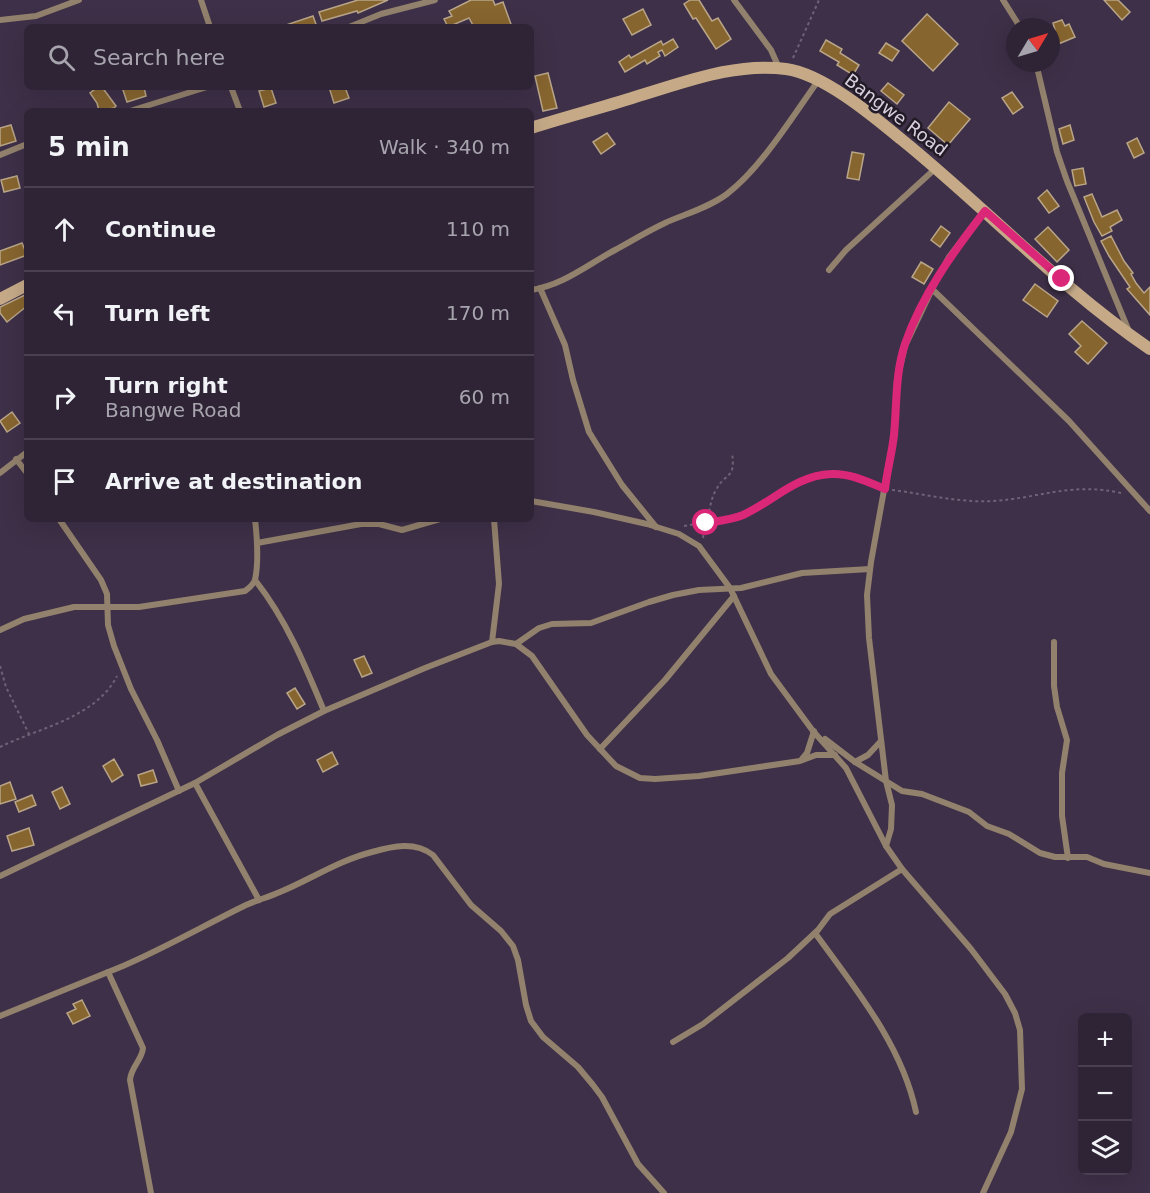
<!DOCTYPE html>
<meta charset="utf-8">
<style>
:root{--surface:#2e2436;--page:#362c3e;--text:#f1f3f6;--muted:#a7a4ad;--line:#494151}
body{margin:0;font-family:"DejaVu Sans",sans-serif;background:var(--page);color:var(--text)}
.controls{position:absolute;right:18px;bottom:18px;display:grid;overflow:hidden;border-radius:9px;box-shadow:0 6px 24px #0002}
.controls button{width:54px;height:54px;display:grid;place-items:center;padding:0;border:0;border-bottom:2px solid var(--line);background:var(--surface);color:var(--text);font:30px sans-serif}
.compass{position:absolute;left:1006px;top:18px;width:54px;height:54px;border-radius:50%;background:var(--surface);box-shadow:0 6px 24px #0002;rotate:52deg}
.stop{position:absolute;width:18px;height:18px;margin:-14px;border:4px solid #db2777;border-radius:50%;background:#fff}
.stop.end{background:#db2777;border-color:#fff;box-shadow:0 2px 6px #0008}
.list{margin:0;padding:0;list-style:none}
h2{display:flex;justify-content:space-between;align-items:center;height:78px;margin:0;padding:0 24px;font-size:26px}
h2 small{font-size:20px;font-weight:400;color:var(--muted)}
.list li{display:grid;grid-template-columns:39px 1fr auto;gap:18px;align-items:center;box-sizing:border-box;height:84px;padding:0 24px;border-top:2px solid var(--line)}
.list b{display:block;font-size:22px;white-space:nowrap}
.list p{margin:0;font-size:20px;white-space:nowrap;color:var(--muted)}
.list em{font-size:20px;font-style:normal;color:var(--muted)}
.icon{flex:none;width:33px;height:33px;fill:none;stroke:currentColor;stroke-width:2;stroke-linecap:round;stroke-linejoin:round}
.map{position:relative;flex:none;width:1150px;height:1193px;overflow:hidden}
.search{position:absolute;background:var(--surface);box-shadow:0 6px 24px #0002;left:24px;top:24px;width:510px;height:66px;display:flex;align-items:center;gap:15px;box-sizing:border-box;padding:0 21px;border-radius:9px;color:var(--muted);font-size:22px}
.panel{position:absolute;background:var(--surface);box-shadow:0 6px 24px #0002;left:24px;top:108px;width:510px;height:414px;border-radius:9px}
.map>svg:first-child{display:block}
.building{fill:#87652f;stroke:#b9a588;stroke-width:1.5}
.lines{fill:none;stroke-linecap:round;stroke-linejoin:round}
.path{stroke:#6e6277;stroke-width:2;stroke-dasharray:3 3;stroke-linecap:butt}
.street{stroke:#92816c;stroke-width:6}
.secondary{stroke:#c6aa88;stroke-width:12}
.route{stroke:#db2777;stroke-width:8}
.labels{text-anchor:middle;stroke-width:5;stroke-linejoin:round;paint-order:stroke}
.street-label{font-size:18px;fill:#d7cfde;stroke:#221b26}
</style>
<div class="map">
<svg width="1150" height="1193" viewBox="0 0 1150 1193">
<rect width="100%" height="100%" fill="#3e3048"/>
<g class="building">
<path d="M358 0H388L358 13 357 11 322 21 319 12Z"/>
<path d="M471 0H493L495 5 503 2 512 27H474L469 18 448 27 444 19 452 16 449 11Z"/>
<path d="M690 0H699L712 21 718 18 731 39 716 49 696 18 693 19 684 4Z"/>
<path d="M1104 0H1118L1130 12 1122 20Z"/>
<path d="M643 9 651 25 632 35 623 19Z"/>
<path d="M927 14 958 44 933 71 902 41Z"/>
<path d="M313 16 317 27H286V25Z"/>
<path d="M1062 20 1065 26 1069 24 1075 37 1051 47V31L1055 30 1053 23Z"/>
<path d="M673 39 678 47 665 56 662 50 658 52 660 56 647 64 645 60 625 72 619 62 629 55 631 58 661 41 663 45Z"/>
<path d="M826 40 842 49 840 53 859 65 853 75 837 65 839 62 820 51Z"/>
<path d="M886 43 899 51 892 61 879 53Z"/>
<path d="M548 73 557 108 543 111 535 76Z"/>
<path d="M888 83 904 95 897 104 881 91Z"/>
<path d="M98 87H102L116 106 114 108 99 111 97 103 90 93Z"/>
<path d="M122 87H132L133 89 144 87 146 96 127 102Z"/>
<path d="M329 87H345L349 98 334 103Z"/>
<path d="M271 88 276 103 264 107 259 91Z"/>
<path d="M1012 92 1023 107 1013 114 1002 98Z"/>
<path d="M949 102 970 119 948 145 928 128Z"/>
<path d="M11 125 16 141 0 146V128Z"/>
<path d="M1070 125 1074 140 1063 144 1059 129Z"/>
<path d="M607 133 615 144 601 154 593 142Z"/>
<path d="M1137 138 1144 153 1134 158 1127 143Z"/>
<path d="M852 152 864 154 859 180 847 178Z"/>
<path d="M1083 168 1086 184 1075 186 1072 170Z"/>
<path d="M17 176 20 188 4 192 1 180Z"/>
<path d="M1047 190 1059 206 1049 213 1038 198Z"/>
<path d="M1092 194 1102 217 1117 210 1122 220 1110 227 1112 231 1102 236 1094 222 1084 197Z"/>
<path d="M941 226 950 233 940 247 931 240Z"/>
<path d="M1048 227 1069 250 1057 262 1035 239Z"/>
<path d="M1111 236 1124 261 1133 273 1131 274 1136 283 1144 293 1150 287V315L1127 289 1130 287 1109 256 1101 241Z"/>
<path d="M22 243 27 255 0 265V251Z"/>
<path d="M921 262 933 269 924 284 912 277Z"/>
<path d="M1035 284 1058 301 1047 317 1023 300Z"/>
<path d="M27 294V306L7 322 0 313V307Z"/>
<path d="M1082 321 1107 343 1088 364 1075 352 1081 346 1069 334Z"/>
<path d="M12 412 20 423 7 432 0 421Z"/>
<path d="M364 656 372 673 362 677 354 660Z"/>
<path d="M295 688 305 704 297 709 287 693Z"/>
<path d="M332 752 338 764 323 772 317 760Z"/>
<path d="M114 759 123 775 112 782 103 766Z"/>
<path d="M153 770 157 782 141 786 138 775Z"/>
<path d="M10 782 16 799 0 804V786Z"/>
<path d="M62 787 70 804 60 809 52 792Z"/>
<path d="M32 795 36 805 19 812 15 802Z"/>
<path d="M29 828 34 845 12 851 7 836Z"/>
<path d="M82 1000 90 1016 73 1024 67 1013 76 1009 73 1004Z"/>
</g>
<g class="lines">
<g class="path">
<path d="M793 58 819 0"/>
<path d="M892 490C926 494 958 503 993 501 1040 498 1071 482 1121 493"/>
<path d="M706 523C710 512 710 500 716 490 725 472 736 480 732 453"/>
<path d="M684 526 735 518 745 514 782 491 816 476 832 474 848 475 875 485"/>
<path d="M703 538 705 523"/>
<path d="M0 666 6 687 29 734"/>
<path d="M0 747C38 728 96 718 117 676"/>
</g>
<g class="street">
<path d="M201 0 210 27"/>
<path d="M734 0 771 50 779 68"/>
<path d="M1003 0 1020 27"/>
<path d="M0 20 36 16 79 0"/>
<path d="M349 27 381 14 435 0"/>
<path d="M1036 63 1057 152 1067 181 1128 329"/>
<path d="M231 87 240 111"/>
<path d="M130 111 207 87"/>
<path d="M0 155 27 144"/>
<path d="M829 270 846 250 936 168"/>
<path d="M540 288 565 345 573 380 589 432 622 485 656 527"/>
<path d="M932 289 1069 421 1150 511"/>
<path d="M531 290C564 285 588 264 617 249 633 240 648 231 665 223 685 214 708 208 727 194 762 167 792 117 818 81"/>
<path d="M16 459 27 473"/>
<path d="M0 473 27 452"/>
<path d="M531 501 594 512 647 524 679 534 699 546 730 588 771 674 813 731 846 768 886 846 902 869 971 949 1005 994 1015 1013 1020 1030 1022 1089 1011 1132 983 1193"/>
<path d="M59 519 101 580 107 594 108 625 114 646 131 689 157 740 179 791"/>
<path d="M257 543 361 524H379L402 530 440 519"/>
<path d="M255 580C286 619 305 665 324 711"/>
<path d="M0 630 24 619 74 607H139L245 591C249 588 253 585 255 580 259 562 257 537 255 519"/>
<path d="M492 642 499 584 494 519"/>
<path d="M1054 642V686L1057 707 1067 740 1062 773V816L1068 858"/>
<path d="M516 644 539 628 552 624 591 623 649 602 673 595 699 590 741 588 802 573 870 569"/>
<path d="M825 739 855 762 902 791 922 794 969 812 987 826 1009 834 1040 853 1055 857H1087L1104 864 1150 873"/>
<path d="M600 749 665 680 734 596"/>
<path d="M802 759 807 753 814 731"/>
<path d="M855 762 868 755 881 741"/>
<path d="M195 783 259 900"/>
<path d="M886 846 891 829 892 805 886 781 869 638 867 595 871 562 894 435 897 380 905 346 937 279 949 257 984 211"/>
<path d="M0 876 195 783 277 735 324 711 425 668 492 642 499 641 516 644 532 656 587 735 616 766 640 778 655 779 699 776 800 761 816 755H835"/>
<path d="M815 933C855 988 902 1045 916 1112"/>
<path d="M108 972 143 1048C142 1060 131 1067 130 1080L151 1193"/>
<path d="M0 1016C41 999 82 983 123 966 165 948 205 925 246 905 257 900 269 897 280 892 311 879 340 860 372 852 393 846 415 841 433 855L471 905 501 931 513 946 518 960 526 1005 531 1021 543 1037 578 1067 593 1085 602 1097 638 1164 664 1193"/>
<path d="M673 1042 703 1024 788 958 818 930 830 914 902 869"/>
</g>
<g class="secondary">
<path d="M531 128C565 117 601 108 635 97 683 83 735 62 786 69 823 74 872 115 901 139 985 207 1060 288 1150 349"/>
<path d="M0 299 27 285"/>
</g>
</g>
<g class="lines">
<path class="route" d="M706 523C718 521 731 520 743 515 772 502 797 475 831 474 850 473 868 482 885 489 887 471 892 453 894 435 897 404 895 374 905 344 922 295 953 252 985 211L1062 279"/>
</g>
<g class="labels">
<g class="street-label">
<text transform="translate(896 115) rotate(37)" y="6">Bangwe Road</text>
</g>
</g>
</svg>
<div class="controls">
<button>+</button>
<button>−</button>
<button><svg class="icon" aria-label="layers" viewBox="0 0 24 24"><path d="M12 4l9 5-9 5-9-5zM3 14l9 5 9-5"/></svg></button>
</div>
<svg class="compass" viewBox="-18 -18 36 36"><path d="M0-13l5 13h-10z" fill="#e53935"/><path d="M0 13l5-13h-10z" fill="#a7a4ad"/></svg>
<div class="stop" style="left:706px;top:523px"></div>
<div class="stop end" style="left:1062px;top:279px"></div>
<div class="search"><svg class="icon" aria-label="search" viewBox="0 0 24 24"><circle cx="10" cy="10" r="6"/><path d="M15 15l6 6"/></svg>Search here</div>
<section class="panel">
<h2>5 min<small>Walk · 340 m</small></h2>
<ul class="list">
<li><svg class="icon" aria-label="ahead" viewBox="0 0 24 24"><path d="M12 20V5M6 11l6-6 6 6"/></svg><div><b>Continue</b></div><em>110 m</em></li>
<li><svg class="icon" aria-label="left" viewBox="0 0 24 24"><path d="M17 20v-9H6M10 6l-5 5 5 5"/></svg><div><b>Turn left</b></div><em>170 m</em></li>
<li><svg class="icon" aria-label="right" viewBox="0 0 24 24"><path d="M7 20v-9h11M14 6l5 5-5 5"/></svg><div><b>Turn right</b><p>Bangwe Road</p></div><em>60 m</em></li>
<li><svg class="icon" aria-label="arrive" viewBox="0 0 24 24"><path d="M6 21V4h12l-3 4 3 4H6"/></svg><div><b>Arrive at destination</b></div></li>
</ul>
</section>
</div>
